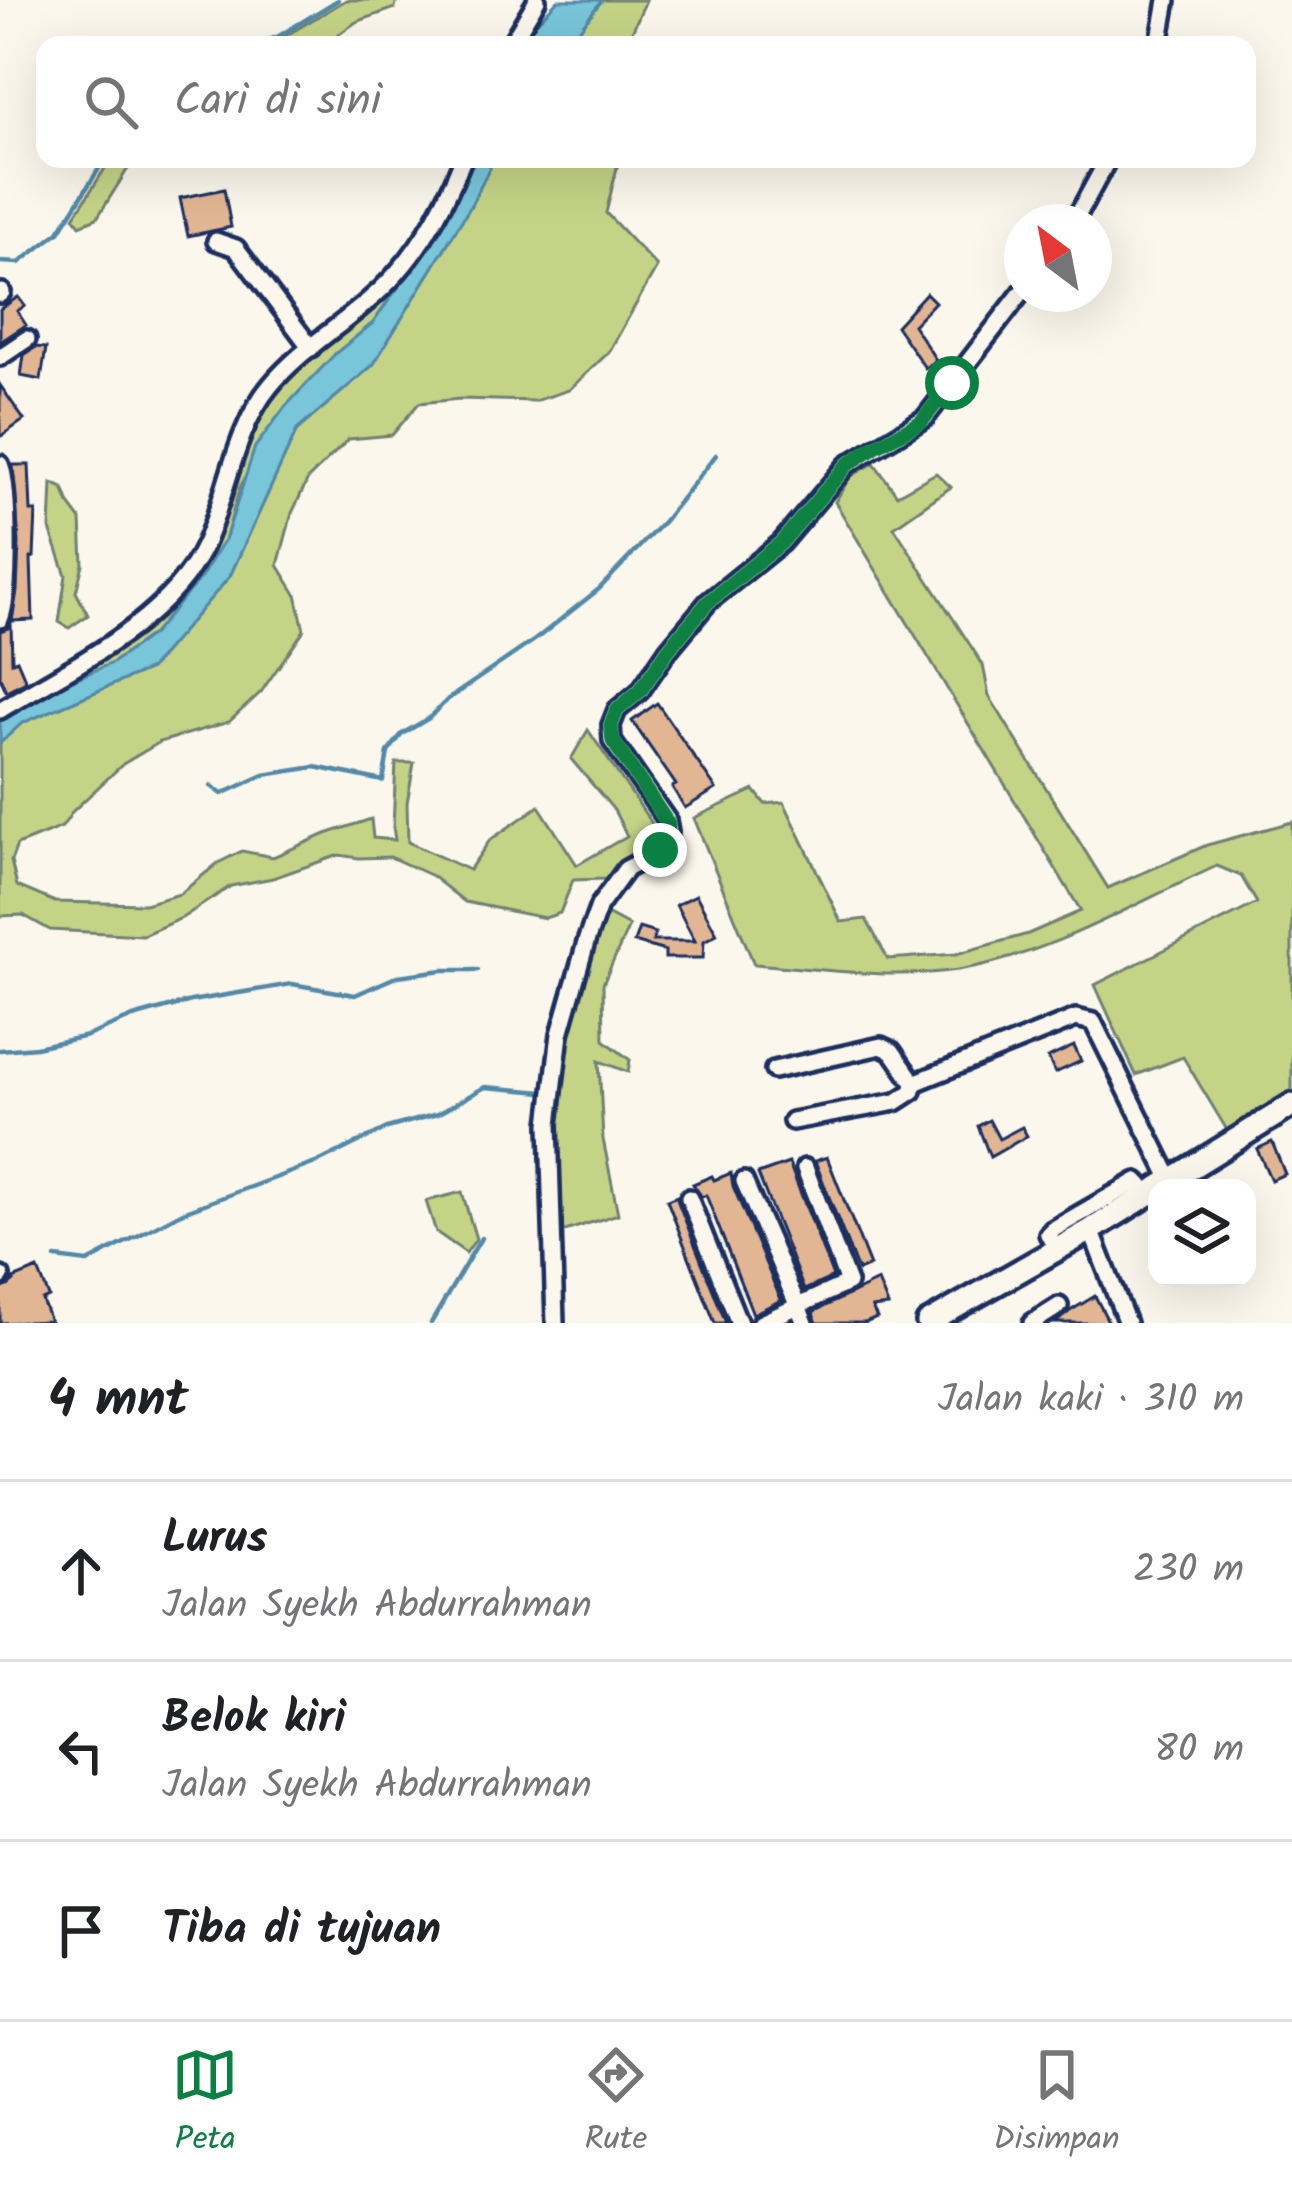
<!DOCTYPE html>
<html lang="id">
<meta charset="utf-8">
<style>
:root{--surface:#fff;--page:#f6f6f6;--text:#202124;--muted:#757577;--line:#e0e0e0;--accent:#0b8043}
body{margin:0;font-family:Kalam,sans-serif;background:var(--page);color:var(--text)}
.controls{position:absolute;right:36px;bottom:36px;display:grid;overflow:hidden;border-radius:24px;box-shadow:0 12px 48px #0002}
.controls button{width:108px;height:108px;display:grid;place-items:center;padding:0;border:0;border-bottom:3px solid var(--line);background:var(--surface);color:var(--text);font:60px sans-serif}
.compass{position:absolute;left:1004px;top:204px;width:108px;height:108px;border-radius:50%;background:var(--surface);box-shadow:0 12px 48px #0002;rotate:328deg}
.stop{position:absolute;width:36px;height:36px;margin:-27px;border:9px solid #0b8043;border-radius:50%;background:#fff}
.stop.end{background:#0b8043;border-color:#fff;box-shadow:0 3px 12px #0008}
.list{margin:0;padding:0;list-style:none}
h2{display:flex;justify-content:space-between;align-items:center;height:156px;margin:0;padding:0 48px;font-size:51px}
h2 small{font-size:39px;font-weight:400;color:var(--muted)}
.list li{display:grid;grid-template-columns:78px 1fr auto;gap:36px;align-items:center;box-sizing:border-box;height:180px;padding:0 48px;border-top:3px solid var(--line)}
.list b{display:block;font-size:45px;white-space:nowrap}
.list p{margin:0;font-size:39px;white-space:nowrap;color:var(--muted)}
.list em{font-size:39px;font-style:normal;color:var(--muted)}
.icon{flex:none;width:66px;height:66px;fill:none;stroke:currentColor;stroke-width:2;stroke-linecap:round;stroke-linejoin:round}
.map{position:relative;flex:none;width:1292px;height:1323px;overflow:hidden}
.search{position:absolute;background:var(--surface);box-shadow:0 12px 48px #0002;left:36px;right:36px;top:36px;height:132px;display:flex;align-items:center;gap:30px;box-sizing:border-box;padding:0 42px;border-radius:24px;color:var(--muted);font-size:45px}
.sheet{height:696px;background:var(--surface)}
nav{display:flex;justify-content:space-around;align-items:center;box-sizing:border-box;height:168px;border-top:3px solid var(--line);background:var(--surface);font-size:33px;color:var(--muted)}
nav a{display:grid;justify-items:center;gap:6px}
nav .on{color:var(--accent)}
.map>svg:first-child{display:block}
.green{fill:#c5d387;stroke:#708172;stroke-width:3}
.water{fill:#79c5d9;stroke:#5389a8;stroke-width:3}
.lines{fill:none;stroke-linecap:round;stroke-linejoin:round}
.stream{stroke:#5389a8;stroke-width:4.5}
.building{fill:#e2b593;stroke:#1b2f5e;stroke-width:3}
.street-casing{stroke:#1b2f5e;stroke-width:24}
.secondary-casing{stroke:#1b2f5e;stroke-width:30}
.street{stroke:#fbf7ec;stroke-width:15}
.secondary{stroke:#fbf7ec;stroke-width:21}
.route{stroke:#0b8043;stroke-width:15}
</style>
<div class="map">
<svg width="1292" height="1323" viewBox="0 0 1292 1323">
<rect width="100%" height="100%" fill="#fbf7ec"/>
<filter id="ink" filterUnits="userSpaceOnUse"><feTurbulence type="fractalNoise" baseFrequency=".00833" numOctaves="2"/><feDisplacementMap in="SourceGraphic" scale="24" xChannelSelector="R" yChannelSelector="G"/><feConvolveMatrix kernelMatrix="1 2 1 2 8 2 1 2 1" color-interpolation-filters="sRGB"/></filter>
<g filter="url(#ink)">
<g class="green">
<path d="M346 0H397L395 8 356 22 324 45H265L282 38Z"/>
<path d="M602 0H646L626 45H567Z"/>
<path d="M111 159H134L97 218 80 225 74 217Z"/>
<path d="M494 159H619L606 213 657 267 609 352 569 390 535 401 460 399 419 403 392 435 349 439 308 479 292 513 278 565 296 594 304 630 261 692 229 722 160 742 123 764 73 811 62 827 17 845 11 861 17 886 55 902 145 904 180 894 218 863 242 851 273 857 326 834 371 819 373 838 395 840 393 827 396 763H414L407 803 408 842 469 870 490 840 539 806 577 865 627 836 614 810 571 759 588 730 655 828 656 844 606 879 573 880 560 913 545 918 465 902 432 876 390 857 359 858 339 855 273 878 231 886 182 918 143 935 50 930 23 915 0 916V743L22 723 150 669 230 576 297 430 373 365 470 207Z"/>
<path d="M391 286 396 290 373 323 336 353 285 407 240 487 226 537 201 577 153 634 112 663 79 678 81 668 155 620 181 592 222 515 253 427 273 396 311 356Z"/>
<path d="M874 463 897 495 936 473 951 487 894 527 983 665 989 696 1108 888 1207 845 1292 822V1090L1227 1130 1183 1057 1136 1075 1095 985 1257 903 1241 876 1217 866C1135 903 1048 956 958 970 890 980 821 969 754 964L694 818 754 790 765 804 784 802 841 922 866 919 888 959 956 954 1028 934 1081 911 835 502 850 477Z"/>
<path d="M52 483 63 488 69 504 81 520 83 564 76 592 88 615 69 628 59 622 66 575 50 529Z"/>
<path d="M605 913 629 926 603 984 604 1040 630 1060 628 1072 599 1061 603 1139 618 1214 559 1233 558 1088 563 1050Z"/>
<path d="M462 1192 476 1239 466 1253 436 1232 426 1201Z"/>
</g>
<g class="water">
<path d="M558 0H602L567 45H520L531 28Z"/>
<path d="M471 159H494L470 207 373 365 297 430 230 576 150 669 22 723 0 743V717L39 695 112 663 153 634 201 577 226 537 255 447 285 407 336 353 373 323 438 230Z"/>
</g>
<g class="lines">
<g class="stream">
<path d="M256 45 279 36 338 0"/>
<path d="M0 262 19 263 59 232 105 159"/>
<path d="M211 786 222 794 264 775 315 767 383 781 388 752 402 734 429 718 448 699 536 639 599 589 664 521 716 455"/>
<path d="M0 1050 36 1047 87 1036 133 1017 191 1001 292 984 355 995 398 976 443 970H478"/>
<path d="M56 1258 88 1262 183 1212 318 1162 387 1128 437 1114 485 1087 543 1092"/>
<path d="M431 1323 481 1238"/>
</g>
</g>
<g class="building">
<path d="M224 189 231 227 188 236 180 198Z"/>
<path d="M926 293 935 302 913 325 936 360 925 368 896 326Z"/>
<path d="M18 297 25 306 17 311 26 325 0 342V309Z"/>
<path d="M36 347 46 348 41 380 21 376 24 355Z"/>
<path d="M0 385 24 420 0 437Z"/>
<path d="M13 465H29L31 511H36L34 557 31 558 33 620 12 621 17 591 19 542Z"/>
<path d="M11 623 12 662 17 660 26 681 6 691 0 677V631L8 628Z"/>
<path d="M657 703 716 789 685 808 672 787 676 785 632 721Z"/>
<path d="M696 895 717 934 704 941 703 958H665V951L634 942 639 928 655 933 653 941H695L676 905Z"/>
<path d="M1074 1046 1081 1061 1055 1073 1048 1058Z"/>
<path d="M989 1120 999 1139 1022 1127 1027 1136 990 1157 978 1126Z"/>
<path d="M1272 1142 1285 1174 1271 1180 1257 1149Z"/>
<path d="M827 1157 870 1266 858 1271 815 1161Z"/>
<path d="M789 1163 833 1277 804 1290 758 1174Z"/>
<path d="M731 1173 733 1186 781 1300 753 1314 706 1195 702 1197 693 1184 712 1176 714 1180Z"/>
<path d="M677 1196 678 1202 726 1323H715L682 1239 667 1200Z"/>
<path d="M38 1269 49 1297 42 1300 50 1321 0 1323V1289L8 1286 14 1281 13 1279Z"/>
<path d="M878 1281 888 1306 872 1308 877 1318 865 1323H817L813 1312Z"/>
<path d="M1095 1296 1109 1323H1055L1070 1311Z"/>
</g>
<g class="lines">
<defs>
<g id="street">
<path d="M510 45 537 0"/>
<path d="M1159 45 1167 0"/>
<path d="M1074 222 1108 159"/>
<path d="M216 241 236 248 311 348"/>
<path d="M0 294 2 292"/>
<path d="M0 357 27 339"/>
<path d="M0 464C9 487 10 598 0 619"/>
<path d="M0 710C69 668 169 622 204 546 227 496 235 428 270 386 297 353 335 330 367 302 413 264 441 214 463 159"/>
<path d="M774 1070 881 1046 892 1051 914 1083"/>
<path d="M792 1121 896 1102 913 1091 914 1083 1076 1018 1093 1022 1171 1180"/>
<path d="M744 1181 805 1323"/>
<path d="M689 1198 739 1323"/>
<path d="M1091 1230 1127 1323"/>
<path d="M1056 1249 1048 1234 1052 1230 1137 1181 1149 1194"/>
<path d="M0 1277 1 1276"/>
<path d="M555 1323 549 1124 560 1034 587 939 599 906 626 869 656 853 666 844 669 832 667 820 612 741 611 725 617 710 640 691 668 650 708 602 781 543 847 465 925 418 1022 292"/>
<path d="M761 1323 848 1283 805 1168"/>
<path d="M1032 1323 1059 1306"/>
</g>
<g id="secondary">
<path d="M1158 1188 1292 1105"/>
<path d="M928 1323 1091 1230 1157 1189"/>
</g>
</defs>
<use href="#street" class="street-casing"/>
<use href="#secondary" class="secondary-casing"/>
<use href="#street" class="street"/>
<use href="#secondary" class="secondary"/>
</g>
</g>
<g class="lines" filter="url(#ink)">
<path class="route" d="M660 850 668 840V824L613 741 611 725 617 710 640 691 668 650 708 602 781 543 847 465 874 447 921 422 952 383"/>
</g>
</svg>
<div class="controls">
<button><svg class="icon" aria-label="layers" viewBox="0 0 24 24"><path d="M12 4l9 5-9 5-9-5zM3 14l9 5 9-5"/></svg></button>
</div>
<svg class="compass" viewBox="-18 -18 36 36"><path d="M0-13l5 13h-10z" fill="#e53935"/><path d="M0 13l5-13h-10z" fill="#757577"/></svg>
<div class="stop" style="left:952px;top:383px"></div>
<div class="stop end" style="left:660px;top:850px"></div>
<div class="search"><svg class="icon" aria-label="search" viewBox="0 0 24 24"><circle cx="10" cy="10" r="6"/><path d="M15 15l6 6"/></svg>Cari di sini</div>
</div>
<section class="sheet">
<h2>4 mnt<small>Jalan kaki · 310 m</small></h2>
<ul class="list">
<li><svg class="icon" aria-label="ahead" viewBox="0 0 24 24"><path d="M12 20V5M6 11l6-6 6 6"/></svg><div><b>Lurus</b><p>Jalan Syekh Abdurrahman</p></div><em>230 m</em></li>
<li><svg class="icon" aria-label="left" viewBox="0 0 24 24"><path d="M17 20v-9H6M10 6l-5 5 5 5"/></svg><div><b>Belok kiri</b><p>Jalan Syekh Abdurrahman</p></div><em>80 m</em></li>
<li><svg class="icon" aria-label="arrive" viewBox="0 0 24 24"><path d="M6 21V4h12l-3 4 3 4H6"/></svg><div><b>Tiba di tujuan</b></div></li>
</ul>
</section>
<nav>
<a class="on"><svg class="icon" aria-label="map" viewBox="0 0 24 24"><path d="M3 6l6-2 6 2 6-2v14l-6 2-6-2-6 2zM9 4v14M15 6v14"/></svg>Peta</a>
<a><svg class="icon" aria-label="directions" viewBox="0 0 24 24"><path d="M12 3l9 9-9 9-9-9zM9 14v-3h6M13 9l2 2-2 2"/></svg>Rute</a>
<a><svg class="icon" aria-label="saved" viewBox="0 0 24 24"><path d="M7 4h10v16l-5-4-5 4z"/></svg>Disimpan</a>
</nav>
